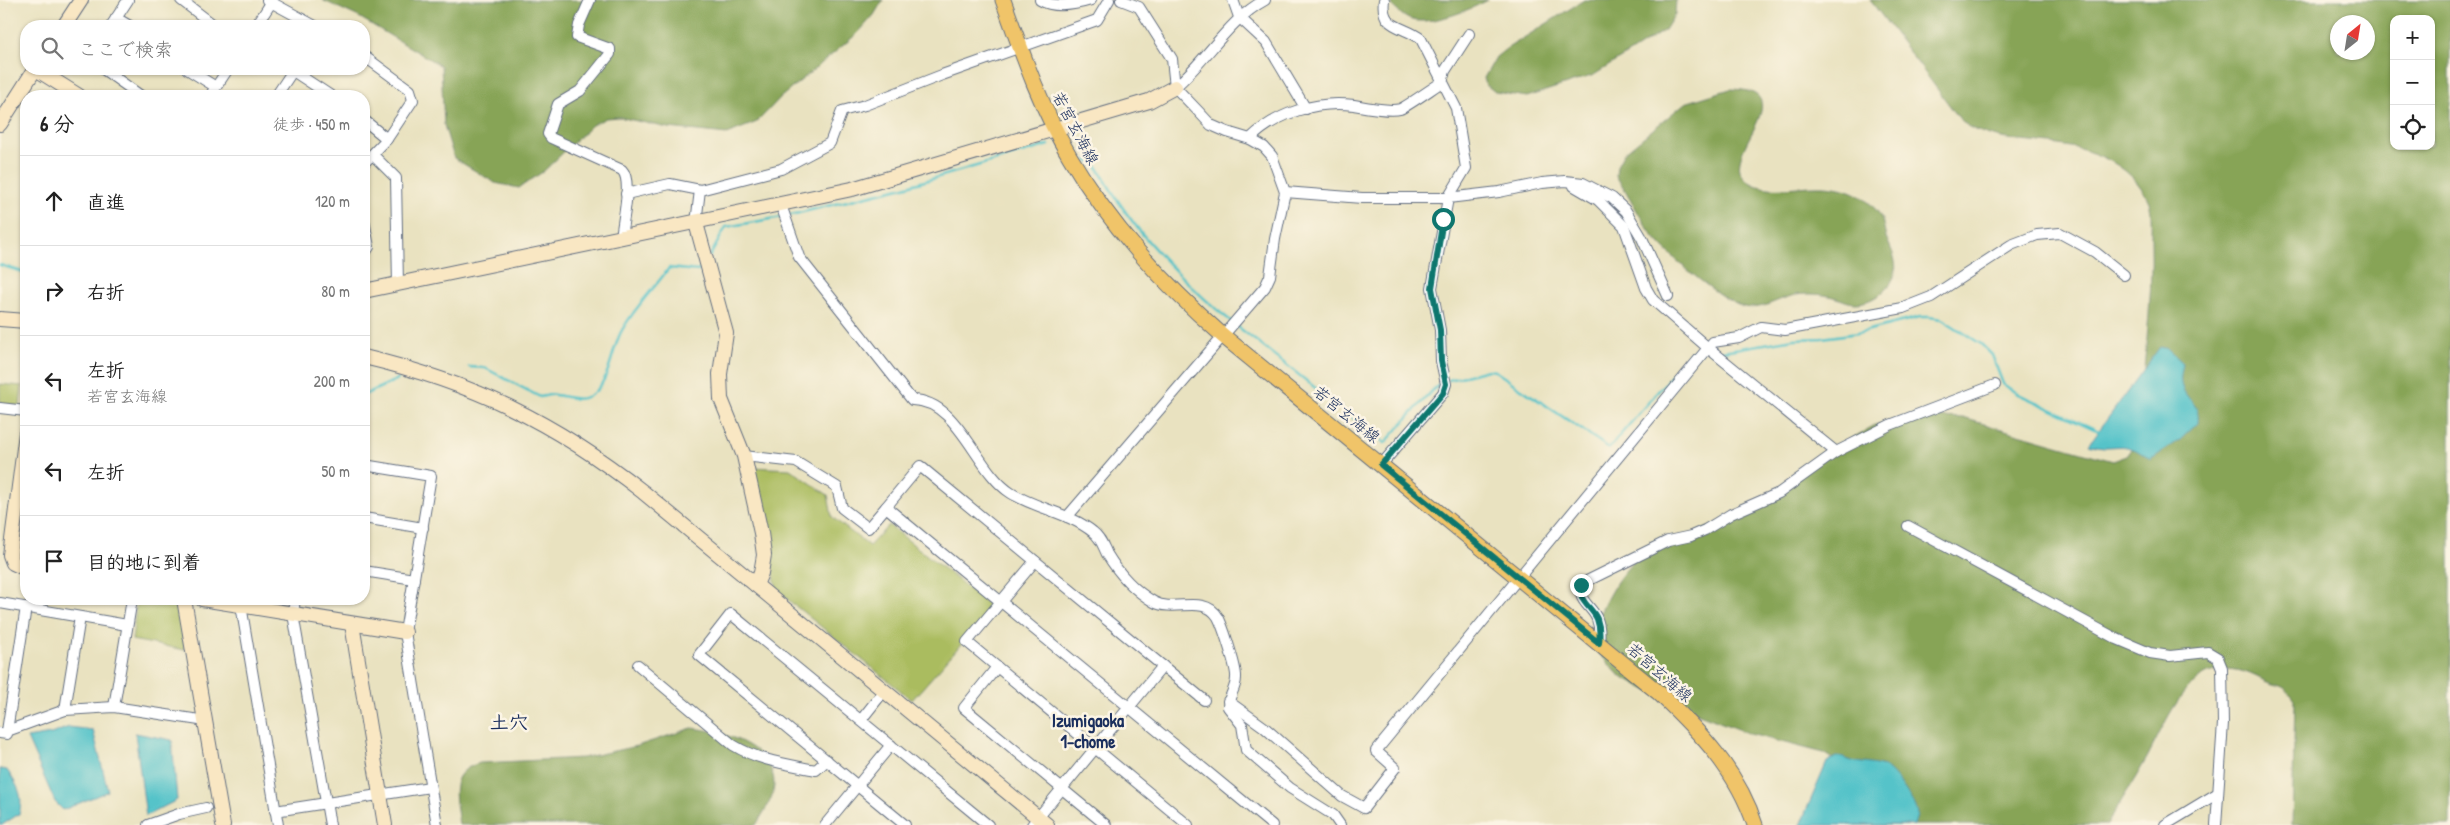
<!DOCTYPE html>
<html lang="ja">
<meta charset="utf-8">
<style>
:root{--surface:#fff;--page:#f6f6f6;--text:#222;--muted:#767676;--line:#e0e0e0}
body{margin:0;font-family:"Patrick Hand","Klee One",sans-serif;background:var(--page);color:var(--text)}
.controls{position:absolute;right:15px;top:15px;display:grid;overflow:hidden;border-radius:10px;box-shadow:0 1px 4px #0004}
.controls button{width:45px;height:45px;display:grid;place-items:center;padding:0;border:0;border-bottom:1px solid var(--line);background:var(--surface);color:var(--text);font:25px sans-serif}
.compass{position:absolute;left:2330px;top:15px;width:45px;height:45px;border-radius:50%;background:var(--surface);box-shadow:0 1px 4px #0004;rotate:30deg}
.stop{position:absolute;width:15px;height:15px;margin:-11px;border:4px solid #0f766e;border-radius:50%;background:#fff}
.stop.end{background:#0f766e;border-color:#fff;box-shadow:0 1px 5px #0008}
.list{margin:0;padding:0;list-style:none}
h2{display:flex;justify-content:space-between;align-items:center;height:65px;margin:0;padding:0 20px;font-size:21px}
h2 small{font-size:16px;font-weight:400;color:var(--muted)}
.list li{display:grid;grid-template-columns:32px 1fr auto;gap:15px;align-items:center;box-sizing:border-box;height:90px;padding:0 20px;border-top:1px solid var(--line)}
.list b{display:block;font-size:19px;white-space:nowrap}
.list p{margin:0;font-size:16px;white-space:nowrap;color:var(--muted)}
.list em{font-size:16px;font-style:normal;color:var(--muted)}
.icon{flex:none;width:28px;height:28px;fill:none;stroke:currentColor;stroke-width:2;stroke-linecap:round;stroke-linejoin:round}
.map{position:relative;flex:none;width:2450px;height:825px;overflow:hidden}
.search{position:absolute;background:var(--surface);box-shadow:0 1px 4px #0004;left:20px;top:20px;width:350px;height:55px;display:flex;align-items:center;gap:12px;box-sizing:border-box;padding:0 18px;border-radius:20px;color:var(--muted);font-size:19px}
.panel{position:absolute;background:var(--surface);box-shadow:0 1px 4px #0004;left:20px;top:90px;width:350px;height:515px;border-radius:20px}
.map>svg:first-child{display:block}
.green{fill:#aabc5f;stroke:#62765e}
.forest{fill:#87a456;stroke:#516a5a;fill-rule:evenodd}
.water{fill:#55c3c9;stroke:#387994}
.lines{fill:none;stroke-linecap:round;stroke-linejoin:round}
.stream{stroke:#55c3c9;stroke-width:2.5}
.street-casing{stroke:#636e80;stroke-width:12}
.secondary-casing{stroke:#636e80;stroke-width:16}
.primary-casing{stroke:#636e80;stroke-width:17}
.street{stroke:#fff;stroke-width:10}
.secondary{stroke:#f9e7c3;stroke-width:14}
.primary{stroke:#f0c469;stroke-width:15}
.route{stroke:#0f766e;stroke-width:6}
.labels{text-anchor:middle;stroke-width:5;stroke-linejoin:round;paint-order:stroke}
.street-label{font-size:16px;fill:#1b2f5e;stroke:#fcf5e5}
.neighbourhood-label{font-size:18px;font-weight:bold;fill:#1b2f5e;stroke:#fcf5e5}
.quarter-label{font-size:19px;font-weight:bold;fill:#1b2f5e;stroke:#fcf5e5}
</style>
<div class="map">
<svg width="2450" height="825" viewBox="0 0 2450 825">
<rect width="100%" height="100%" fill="#fcf5e5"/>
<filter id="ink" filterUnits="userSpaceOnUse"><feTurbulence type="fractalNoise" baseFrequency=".02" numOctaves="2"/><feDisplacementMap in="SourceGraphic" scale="10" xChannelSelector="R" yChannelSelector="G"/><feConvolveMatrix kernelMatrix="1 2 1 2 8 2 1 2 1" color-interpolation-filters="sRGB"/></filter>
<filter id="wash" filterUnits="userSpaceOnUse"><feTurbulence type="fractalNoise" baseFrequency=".0096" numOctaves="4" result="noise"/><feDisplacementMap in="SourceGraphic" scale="20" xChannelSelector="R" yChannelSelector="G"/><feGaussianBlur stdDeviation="1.12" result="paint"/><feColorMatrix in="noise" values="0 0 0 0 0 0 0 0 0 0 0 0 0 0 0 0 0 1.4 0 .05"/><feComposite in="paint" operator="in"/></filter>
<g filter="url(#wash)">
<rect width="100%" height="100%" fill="#e9e2c0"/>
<g class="green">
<path d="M0 384 22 386 20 406 0 404Z"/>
<path d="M752 467 790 469 828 495 832 517 869 546 889 525 993 608 912 700 777 591Z"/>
<path d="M137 599H153L179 603 185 650 132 640Z"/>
</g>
<g class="forest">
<path d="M322 0H883L874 15 858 33 781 97 757 122 727 134 668 128 619 117 606 118 592 125 544 171 519 188 495 183 454 158 444 125 441 66 359 17Z"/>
<path d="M1393 0H1488C1470 10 1433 25 1412 20 1404 18 1398 11 1392 6Z"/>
<path d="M1584 0H1676L1675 14 1665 30 1594 75 1527 97 1495 92 1486 85 1484 78 1496 57 1506 49Z"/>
<path d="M1870 0H2450V825H2292L2295 700C2281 680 2279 689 2261 679 2196 644 2172 710 2148 756 2135 780 2120 802 2107 825H1848L1860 775 1824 753 1750 734 1666 701 1618 674 1596 650 1591 635C1603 604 1617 573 1644 553L1751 511 1837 447 1875 425 1911 416 1963 418 2113 461 2127 456 2135 445C2143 375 2153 306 2151 236 2151 226 2152 212 2149 202 2137 174 2111 158 2083 150 2042 138 1998 147 1962 122ZM2394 19H2431V146H2394ZM2338 22H2368V52H2338Z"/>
<path d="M1730 89C1804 90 1722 152 1743 176 1770 209 1834 159 1878 212 1883 219 1884 229 1886 237 1889 245 1894 253 1895 262 1900 283 1875 303 1856 303 1848 303 1841 299 1834 297 1822 294 1808 293 1796 295 1774 299 1758 315 1736 304 1713 293 1670 257 1654 237 1640 219 1630 196 1616 176L1617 166 1624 153 1685 103Z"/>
<path d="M692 728C723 731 776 747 774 786 773 800 763 813 756 825H459C456 798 446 772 480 763L582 758 637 746Z"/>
</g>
<g class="water">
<path d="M2160 347 2168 349 2183 363C2182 371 2179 379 2182 387 2189 404 2200 402 2198 423L2180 440 2150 460C2123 436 2115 453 2089 444Z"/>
<path d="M69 727 93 730 108 791 63 810 55 802 27 738 51 734Z"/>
<path d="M135 733 172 740 177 800 146 816Z"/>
<path d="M1839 756C1853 764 1868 762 1884 767 1893 770 1916 803 1917 814 1917 817 1915 822 1914 825H1800L1827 762Z"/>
<path d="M0 769 7 770C18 786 24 796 19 814L2 825H0Z"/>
</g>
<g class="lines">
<g class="stream">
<path d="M1087 160 1095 163C1106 182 1117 201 1130 218 1154 252 1200 297 1232 322"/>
<path d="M787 216 904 187 1049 145"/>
<path d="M710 256 726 227 782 217"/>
<path d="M0 265 26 273"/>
<path d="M1237 326 1385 443 1431 392 1443 381"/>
<path d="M1717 352 1794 339 1822 338 1858 333 1920 317H1929L1942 319 1981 344 1992 355 2003 384 2016 393 2101 432"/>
<path d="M469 367 485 368 540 397C545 396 551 394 555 395 567 396 577 402 589 396 610 385 611 351 621 332 634 308 653 290 669 268L698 271 702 266"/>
<path d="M1449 380 1488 370 1495 371 1609 448 1692 352H1701"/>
<path d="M364 395 398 379"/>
</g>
</g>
</g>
<g filter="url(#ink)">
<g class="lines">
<defs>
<g id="street">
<path d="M181 0 215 26"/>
<path d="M267 0 315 26"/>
<path d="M590 0 579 25 577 37 610 49V54L580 91 558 104 548 134 551 138 622 170C633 181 622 222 621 239"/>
<path d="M1040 0C1055 9 1075 5 1091 0"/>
<path d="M1233 0 1239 17 1266 42 1306 109"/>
<path d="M116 18 130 26"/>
<path d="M111 26 128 0"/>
<path d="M256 26 271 3"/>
<path d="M364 56 410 90 413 100 387 139 364 163"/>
<path d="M103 69 141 96"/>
<path d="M187 69 216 87"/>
<path d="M293 71 331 96"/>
<path d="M1175 87C1207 60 1228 20 1265 0"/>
<path d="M210 96 228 69"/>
<path d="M276 96 294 69"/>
<path d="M364 120 387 139"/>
<path d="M1250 139C1276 113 1317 100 1354 105 1365 107 1390 112 1400 109 1406 107 1434 87 1442 82L1445 71 1469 34"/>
<path d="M373 155 396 178 398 285"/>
<path d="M1574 186 1598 200 1624 226 1646 288 1653 300 1707 347 1836 452"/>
<path d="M1285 192 1362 198H1448L1499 192 1542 183 1565 181 1583 183 1612 198 1626 211 1642 238 1668 296"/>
<path d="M626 194 670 184 700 190 781 169 830 143 842 111 865 105 942 75 1097 20 1109 0"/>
<path d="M781 205 799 257 912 400C959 400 975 470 1011 493 1037 509 1070 513 1093 532 1101 538 1103 546 1107 554 1119 574 1135 591 1154 602 1174 613 1204 594 1218 617 1223 626 1237 669 1236 678 1236 689 1228 697 1228 707L1242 725 1246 750 1290 788 1333 815 1340 825"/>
<path d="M364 220 369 247 364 254"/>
<path d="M696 223 700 190"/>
<path d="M0 408 26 411"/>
<path d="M744 456 796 462 837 487 842 508 868 528 886 507"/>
<path d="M364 465 431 476 405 632 437 825"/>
<path d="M1381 465 1443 393 1446 384 1441 361 1440 330 1432 288 1448 198 1466 168 1456 108 1421 39C1403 25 1380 29 1384 0"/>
<path d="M1067 517 1265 287 1270 276 1275 239 1285 192 1272 156 1264 147 1250 139 1227 132 1211 125 1198 111 1175 87 1172 59 1139 7 1121 0"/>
<path d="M364 518 423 528"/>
<path d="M1908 526 2117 639 2150 653 2170 656 2208 652 2218 658 2222 668 2223 723 2216 825"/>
<path d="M1035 561 967 642 1188 825"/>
<path d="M364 571 414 579"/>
<path d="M295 599 293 614 330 825"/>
<path d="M0 603 127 625"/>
<path d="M241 605 278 825"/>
<path d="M80 617 65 710 114 707 206 721"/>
<path d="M1599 643C1600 635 1600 627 1597 619 1593 607 1577 601 1581 585L1587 581 1668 541 1691 536 1705 530 1731 514 1779 493 1836 452 1890 425 1995 385"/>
<path d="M638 665 733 745C759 761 787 764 816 770L827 760"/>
<path d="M997 667 964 708 1106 825"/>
<path d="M1204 700 920 466 886 507 1272 825"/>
<path d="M1228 701 1264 727 1342 796 1364 808 1395 768 1376 751 1713 342 1739 338 1761 327 1785 330 1903 308 1931 297 2011 245 2037 235 2060 233 2095 252 2124 275"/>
<path d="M114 707 132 599"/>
<path d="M861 720 884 691"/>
<path d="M7 731 65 710"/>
<path d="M0 733 7 734V731L26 607"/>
<path d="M275 811 430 787"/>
<path d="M148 825 179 814 206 808"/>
<path d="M825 825 891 745"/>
<path d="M905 825 699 655 731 614 988 825"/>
<path d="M1032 825 1163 666"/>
<path d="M2165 825 2218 793"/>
</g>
<g id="secondary">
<path d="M64 26 81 0"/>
<path d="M36 69 79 96"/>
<path d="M0 124 35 69"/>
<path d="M696 223 726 333 720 374 721 399 744 456 761 533 764 555 761 573 756 585"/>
<path d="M364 291 852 189 1149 101 1175 87"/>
<path d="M0 319 26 321"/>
<path d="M364 357C474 383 554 422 643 492L1047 825"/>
<path d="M26 433 10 555 13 563 26 569"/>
<path d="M184 599 223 825"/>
<path d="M202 599 405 632"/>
<path d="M352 624 385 825"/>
</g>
<path id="primary" d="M1003 0C1022 53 1041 108 1070 157 1110 226 1162 282 1222 335L1659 693C1699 731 1738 771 1755 825"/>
</defs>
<use href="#street" class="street-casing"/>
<use href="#secondary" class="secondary-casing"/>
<use href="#primary" class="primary-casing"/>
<use href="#street" class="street"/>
<use href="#secondary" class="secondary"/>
<use href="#primary" class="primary"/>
</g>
</g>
<g class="lines" filter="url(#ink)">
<path class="route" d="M1443 219 1432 288 1440 330 1441 361 1446 384 1443 393 1381 465 1599 643C1600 635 1600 627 1597 619 1592 607 1577 601 1581 585"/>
</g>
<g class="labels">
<g class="street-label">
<text transform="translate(1076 128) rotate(62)" y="6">若宮玄海線</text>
<text transform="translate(1347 414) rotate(39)" y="6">若宮玄海線</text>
<text transform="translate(1660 672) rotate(41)" y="6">若宮玄海線</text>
</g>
<g class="neighbourhood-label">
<text x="1088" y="727">Izumigaoka<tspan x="1088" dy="21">1-chome</tspan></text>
</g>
<g class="quarter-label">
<text x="509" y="729">土穴</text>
</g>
</g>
</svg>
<div class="controls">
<button>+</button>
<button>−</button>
<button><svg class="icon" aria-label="locate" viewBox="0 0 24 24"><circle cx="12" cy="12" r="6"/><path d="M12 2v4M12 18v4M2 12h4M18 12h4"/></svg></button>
</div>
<svg class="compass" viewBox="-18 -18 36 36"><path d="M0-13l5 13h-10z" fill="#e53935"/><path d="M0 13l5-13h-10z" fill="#767676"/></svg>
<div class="stop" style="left:1443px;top:219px"></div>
<div class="stop end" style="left:1581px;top:585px"></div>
<div class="search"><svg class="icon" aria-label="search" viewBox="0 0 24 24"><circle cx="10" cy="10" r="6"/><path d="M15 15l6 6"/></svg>ここで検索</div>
<section class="panel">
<h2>6 分<small>徒歩 · 450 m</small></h2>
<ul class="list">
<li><svg class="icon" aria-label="ahead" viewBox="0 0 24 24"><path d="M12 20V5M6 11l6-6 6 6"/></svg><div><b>直進</b></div><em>120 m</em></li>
<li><svg class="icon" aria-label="right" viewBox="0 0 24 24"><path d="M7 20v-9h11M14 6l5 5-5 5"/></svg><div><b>右折</b></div><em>80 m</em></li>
<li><svg class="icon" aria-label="left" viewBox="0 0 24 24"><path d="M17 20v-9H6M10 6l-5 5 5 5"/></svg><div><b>左折</b><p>若宮玄海線</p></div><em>200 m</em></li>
<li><svg class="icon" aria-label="left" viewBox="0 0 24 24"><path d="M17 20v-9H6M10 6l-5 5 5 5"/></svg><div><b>左折</b></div><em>50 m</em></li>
<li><svg class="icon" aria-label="arrive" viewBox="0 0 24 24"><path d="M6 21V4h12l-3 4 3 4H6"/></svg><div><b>目的地に到着</b></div></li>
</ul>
</section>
</div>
